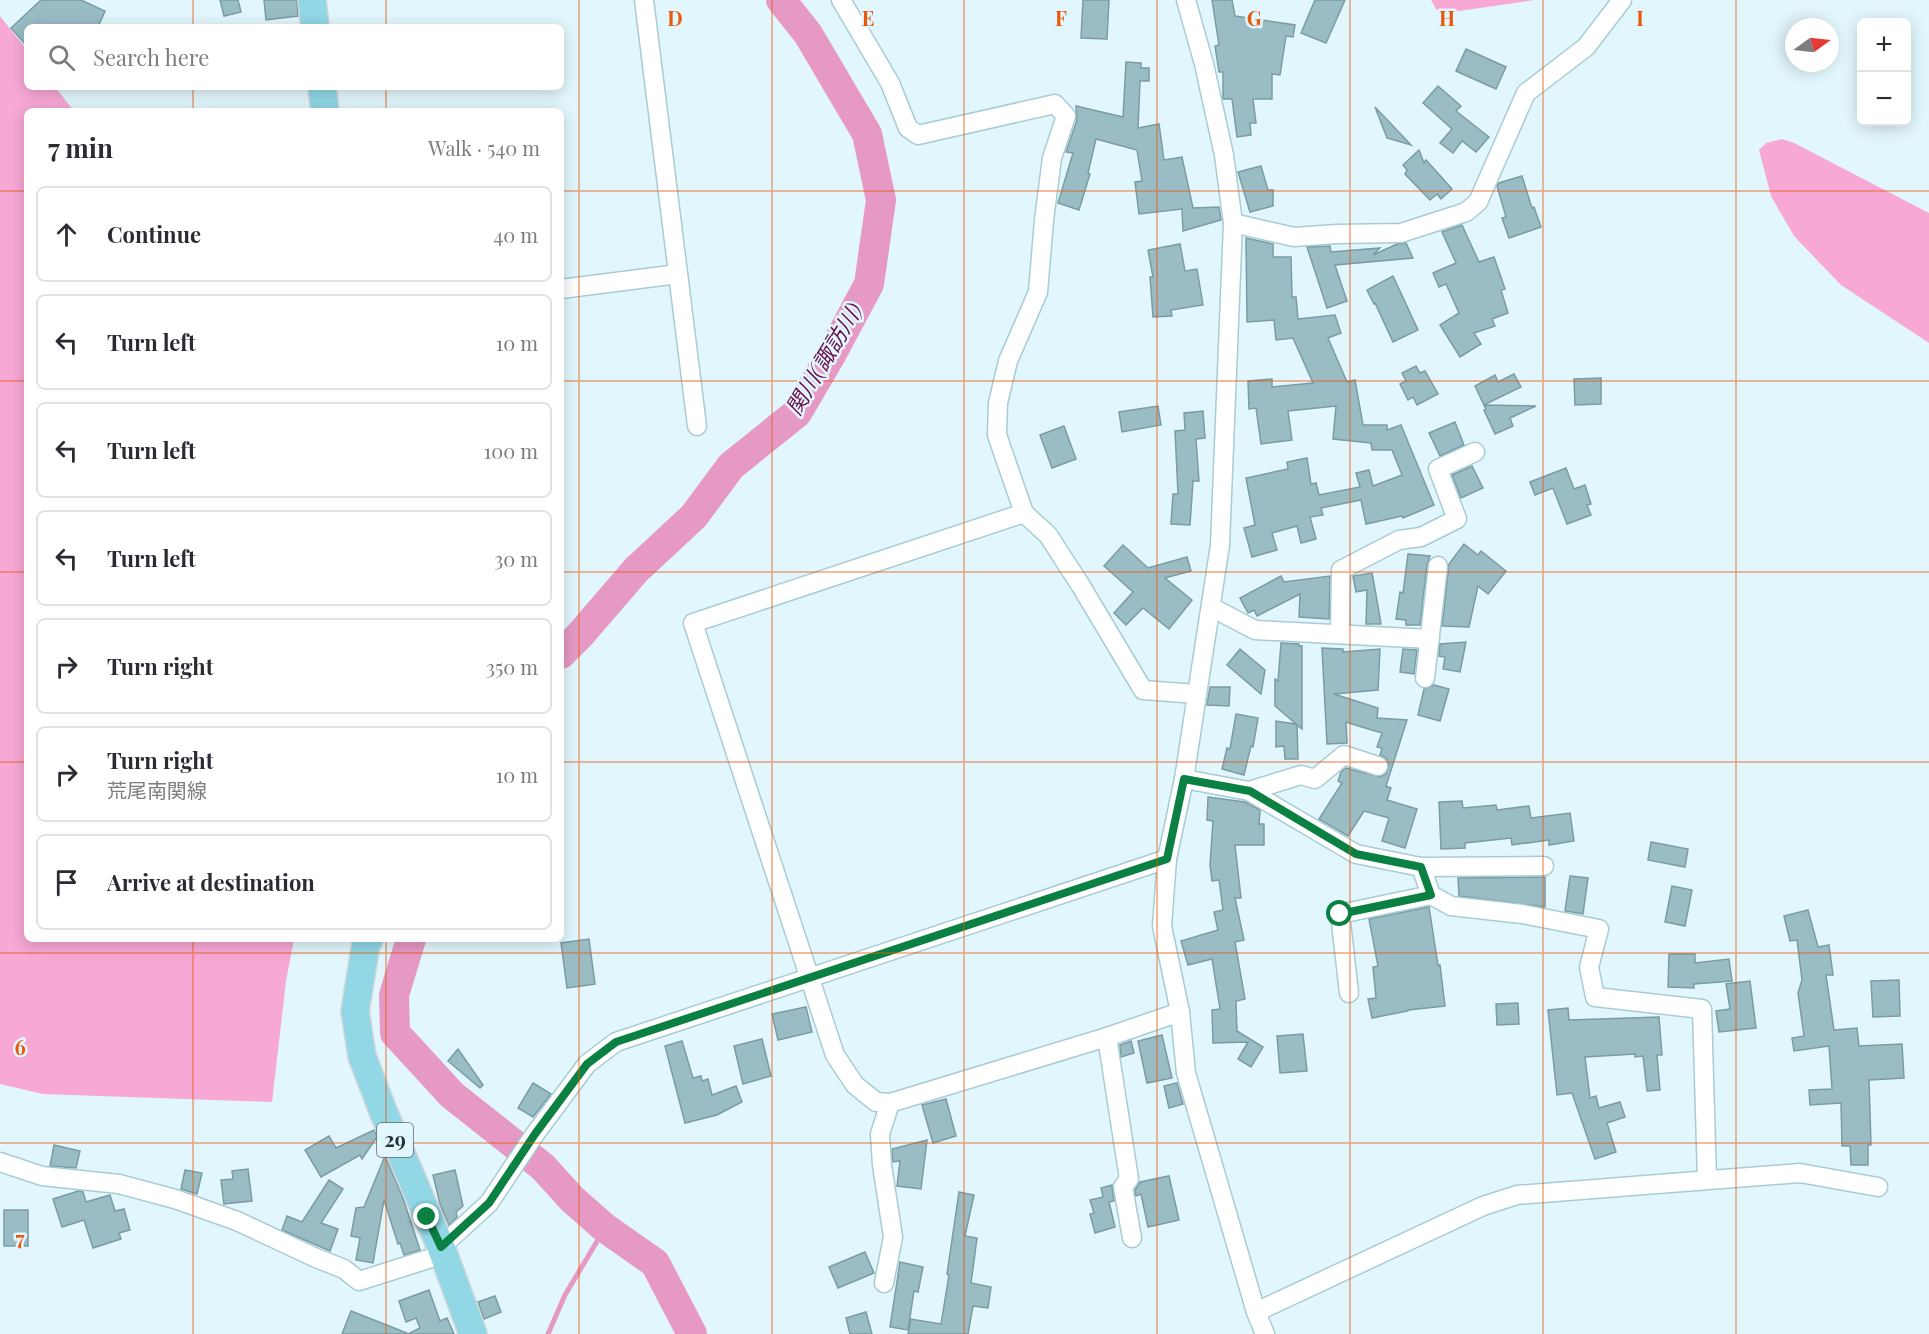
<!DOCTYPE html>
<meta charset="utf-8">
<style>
:root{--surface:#fff;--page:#f7f7f7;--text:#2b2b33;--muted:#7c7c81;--line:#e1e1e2}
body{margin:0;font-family:"Playfair Display","Noto Sans JP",serif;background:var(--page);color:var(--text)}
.controls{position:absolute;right:18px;top:18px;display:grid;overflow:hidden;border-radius:9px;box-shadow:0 3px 15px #0003}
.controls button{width:54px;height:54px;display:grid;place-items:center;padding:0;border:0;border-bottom:2px solid var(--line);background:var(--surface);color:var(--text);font:30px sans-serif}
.compass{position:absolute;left:1785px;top:18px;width:54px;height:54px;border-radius:50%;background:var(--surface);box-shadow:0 3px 15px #0003;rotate:75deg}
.stop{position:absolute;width:18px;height:18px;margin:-14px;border:4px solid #0b8043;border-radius:50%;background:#fff}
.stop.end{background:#0b8043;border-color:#fff;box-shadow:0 2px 6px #0008}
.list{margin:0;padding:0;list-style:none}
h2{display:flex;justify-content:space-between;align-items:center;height:78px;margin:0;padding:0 24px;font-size:26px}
h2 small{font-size:20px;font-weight:400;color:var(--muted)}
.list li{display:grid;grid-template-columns:39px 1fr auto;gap:18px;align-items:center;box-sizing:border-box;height:96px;margin:0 12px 12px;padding:0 12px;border:2px solid var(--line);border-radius:9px}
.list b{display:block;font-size:22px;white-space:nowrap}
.list p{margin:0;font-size:20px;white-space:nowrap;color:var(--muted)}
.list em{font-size:20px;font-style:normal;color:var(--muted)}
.icon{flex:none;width:33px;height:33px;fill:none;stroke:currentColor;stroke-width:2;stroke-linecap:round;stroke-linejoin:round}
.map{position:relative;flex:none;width:1929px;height:1334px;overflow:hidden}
.search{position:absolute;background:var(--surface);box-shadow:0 3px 15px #0003;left:24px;top:24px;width:540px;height:66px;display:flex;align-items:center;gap:15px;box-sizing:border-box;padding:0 21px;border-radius:9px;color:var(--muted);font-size:22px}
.panel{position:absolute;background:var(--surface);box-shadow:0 3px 15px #0003;left:24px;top:108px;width:540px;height:834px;border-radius:9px}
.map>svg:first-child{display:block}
.forest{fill:#f7a8d5}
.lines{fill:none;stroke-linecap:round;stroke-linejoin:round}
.stream{stroke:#e699c4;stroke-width:5}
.river{stroke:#e699c4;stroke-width:30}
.building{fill:#99bcc5;stroke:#7a9ca4;stroke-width:1.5}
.street-casing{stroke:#a8ccd4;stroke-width:21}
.primary-casing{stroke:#d3d6d6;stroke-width:30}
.street{stroke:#fff;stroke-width:18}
.primary{stroke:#91d7e6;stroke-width:27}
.route{stroke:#0b8043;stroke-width:8}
.grid{fill:none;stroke:#e8590c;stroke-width:1.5;stroke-opacity:0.55}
.labels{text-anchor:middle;stroke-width:5;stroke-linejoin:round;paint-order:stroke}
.shield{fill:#e2f7fd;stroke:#5c6c70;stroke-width:1.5}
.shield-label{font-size:20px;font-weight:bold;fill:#233134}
.water-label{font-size:22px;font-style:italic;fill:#6b114e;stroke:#e2f7fd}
.grid-label{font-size:20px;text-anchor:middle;font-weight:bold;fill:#e8590c;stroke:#e2f7fd;stroke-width:5;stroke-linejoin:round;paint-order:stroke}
</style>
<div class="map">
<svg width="1929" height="1334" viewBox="0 0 1929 1334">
<rect width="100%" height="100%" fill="#e2f7fd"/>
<g class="forest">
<path d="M1431 0H1534L1439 14Z"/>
<path d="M0 16 27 50V87H55L74 111H27V939H294L286 981 272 1102 43 1094 0 1084Z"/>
<path d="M1782 139 1794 143 1929 213V343L1841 285 1794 236 1771 196 1759 150 1766 143Z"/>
</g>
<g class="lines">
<path class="stream" d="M548 1334 565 1295 605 1228"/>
<g class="river">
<path d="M561 654 580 635 636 570 694 516 731 466 797 413 831 355 869 284 881 200 867 134 808 34 781 0"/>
<path d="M411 939 394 995 395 1033 452 1095 543 1167 572 1199 605 1228 655 1263 692 1334"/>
</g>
</g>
<g class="building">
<path d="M41 0H81L105 11 98 27H27V46L11 28Z"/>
<path d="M220 0H238L241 12 224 16Z"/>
<path d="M264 0H297L298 16 266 20Z"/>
<path d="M1083 0H1109L1107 39 1081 38Z"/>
<path d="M1212 0H1232L1235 16 1295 25 1293 37 1286 36 1280 75 1272 74V99H1253L1256 123H1250L1251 135 1237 137 1232 99H1223V72H1219L1215 46 1219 45Z"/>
<path d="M1315 0H1345L1326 43 1301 33Z"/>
<path d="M1466 49 1506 67 1496 89 1456 71Z"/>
<path d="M1126 62 1141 63V68H1149V81H1140L1138 128 1159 124 1164 160 1182 157 1193 208 1219 207 1221 220 1183 231 1182 209 1139 214 1135 182 1142 181 1137 150 1096 139 1088 173 1090 174 1079 210 1058 203 1073 153 1066 152 1077 120 1076 106 1123 117Z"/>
<path d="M1438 86 1461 106 1456 111 1489 137 1476 152 1462 141 1453 153 1440 143 1452 129 1423 103Z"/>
<path d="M1375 107 1411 145 1387 138Z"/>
<path d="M1419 150 1424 163 1426 160 1452 189 1441 199 1437 194 1430 200 1405 174 1407 170 1403 165Z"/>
<path d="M1261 166 1268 190H1273V206L1250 212 1238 172Z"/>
<path d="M1522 176 1532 208 1534 207 1541 227 1509 238 1502 218 1506 217 1497 186 1499 183Z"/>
<path d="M1462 225 1479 262 1494 257 1505 289 1501 290 1508 313 1492 319 1495 326 1474 333 1481 344 1460 357 1440 325 1459 313 1446 284 1439 287 1433 273 1456 263 1442 232Z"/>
<path d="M1246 238 1273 244V257H1291L1292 297H1296L1298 319 1335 315 1341 333 1328 338 1347 382 1355 380 1363 425H1387V430L1401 425 1434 505 1403 518 1402 516 1366 524 1361 500 1321 508 1323 515 1310 517 1316 539 1301 543 1297 526 1272 533 1277 550 1252 557 1244 528 1255 525 1246 478 1288 469 1287 462 1307 458 1311 484 1316 483 1319 495 1360 487 1356 473 1369 470 1373 486 1402 475 1392 450H1372L1371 443 1333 439 1336 406 1288 411 1292 440 1261 444 1256 408 1249 409 1248 381 1272 379V387L1313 383 1293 338 1276 340 1274 320 1247 322Z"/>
<path d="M1406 243 1413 258 1335 265 1347 301 1327 308 1307 247 1330 246 1331 252 1380 248 1373 255 1397 244Z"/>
<path d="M1180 244 1185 271 1197 269 1203 305 1171 310 1172 316 1153 317 1150 277H1153L1148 250Z"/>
<path d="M1393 276 1418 330 1393 342 1375 303 1374 304 1367 290Z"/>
<path d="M1416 366 1420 373 1425 371 1438 394 1417 405 1413 397 1408 400 1400 384 1406 381 1402 373Z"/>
<path d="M1514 374 1521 387 1484 405 1475 386 1495 375 1498 382Z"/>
<path d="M1601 378V404L1575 405 1574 379Z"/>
<path d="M1484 405 1536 406 1510 418 1513 426 1495 434 1484 410 1486 409Z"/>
<path d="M1158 406 1161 425 1122 432 1119 412Z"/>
<path d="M1203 411 1205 438 1196 439 1199 481H1193L1190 525 1171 524 1173 494H1178L1175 431 1185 430 1184 413Z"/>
<path d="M1455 422 1464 445 1440 456 1429 433Z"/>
<path d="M1064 426 1076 459 1052 468 1040 435Z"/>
<path d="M1472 466 1483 488 1461 498 1452 475Z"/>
<path d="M1566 468 1574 489 1585 485 1591 504 1587 505 1591 515 1567 524 1553 488 1535 495 1530 482Z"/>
<path d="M1464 544 1478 555 1481 551 1506 571 1488 594 1478 586 1469 627 1442 626 1449 564Z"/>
<path d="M1123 545 1148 568 1187 557 1191 571 1165 578 1192 600 1169 629 1143 608 1126 625 1114 613 1133 592 1104 566Z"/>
<path d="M1408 554 1430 556 1427 565 1420 625H1406V620L1396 619 1400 592 1403 593Z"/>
<path d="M1372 573 1375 589 1381 624H1366L1367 590 1356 592 1353 576Z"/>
<path d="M1281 576 1284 582 1330 576 1329 619 1299 617 1300 594 1257 616 1254 610 1248 613 1240 598Z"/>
<path d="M1466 642 1460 672 1443 669 1445 657 1439 656 1440 644Z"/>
<path d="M1281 643 1299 644V646H1302V729L1297 725 1298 759H1285L1284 746 1276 747V721L1296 724 1275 706V679L1278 681Z"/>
<path d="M1322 648 1343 649V652L1380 649 1378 690 1334 694 1378 708 1377 718 1407 720 1386 786 1391 788 1387 800 1417 809 1405 848 1382 841 1389 818 1364 811 1348 836 1319 819 1342 783 1338 781 1341 772 1346 768 1380 777 1386 774 1389 764 1386 758 1380 755 1382 748 1377 747 1382 733 1365 728 1346 722 1347 743 1327 744Z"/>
<path d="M1240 649 1265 670 1261 694 1227 665Z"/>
<path d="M1403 649 1417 650 1414 674 1400 672Z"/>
<path d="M1434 685 1449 689 1440 721 1418 715 1424 689Z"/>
<path d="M1210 687H1230L1229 706 1207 705Z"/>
<path d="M1236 714 1258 718 1253 747 1251 746 1244 775 1222 769 1227 748 1230 749Z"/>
<path d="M1208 797 1245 802 1260 810 1259 824H1264V845H1235L1241 898H1235L1244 940 1235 942 1245 999 1236 1001 1237 1031 1263 1047 1251 1067 1238 1059 1248 1042 1213 1043 1212 1010 1220 1009 1212 959 1188 965 1181 941 1218 930 1214 912 1223 910 1219 880 1212 881 1210 865 1213 821 1207 820Z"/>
<path d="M1462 801 1463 808 1496 805 1497 810 1529 806 1531 818 1570 813 1574 841 1549 845V840L1512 845 1511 838 1465 843V848L1441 849 1439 802Z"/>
<path d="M1651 842 1688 849 1685 867 1648 860Z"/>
<path d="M1570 876 1588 878 1583 914 1565 911Z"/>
<path d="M1545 877V907L1459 896 1458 878Z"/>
<path d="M1672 886 1692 890 1685 926 1665 922Z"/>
<path d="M1429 907 1438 965H1440L1445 1006 1408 1010V1011L1372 1018 1368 999 1376 998 1373 967 1378 966 1369 919Z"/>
<path d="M1808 910 1818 947 1829 945 1833 975H1826L1834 1030 1857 1028 1859 1046 1902 1044 1904 1078 1869 1080 1871 1145H1868V1165H1851L1850 1146H1842L1841 1103 1810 1105 1809 1090 1832 1089 1829 1046 1794 1051 1792 1038 1804 1036 1798 993 1802 980 1797 940 1790 941 1784 916Z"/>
<path d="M589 939 595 984 567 988 561 943Z"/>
<path d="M1669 954H1695V963L1729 959 1732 981 1694 984V988L1668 987Z"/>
<path d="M1899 980 1900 1016 1873 1017 1871 981Z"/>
<path d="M1750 981 1756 1028 1719 1032 1716 1011 1730 1009 1726 984Z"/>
<path d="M1518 1003 1519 1024 1497 1025 1496 1004Z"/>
<path d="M806 1007 812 1032 778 1040 772 1014Z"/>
<path d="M1568 1008 1569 1020 1659 1017 1662 1055H1657L1660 1090 1647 1091 1643 1056 1635 1057V1054L1585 1057 1590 1098 1596 1096 1599 1108 1620 1102 1625 1117 1607 1123 1616 1152 1595 1159 1572 1093 1557 1095 1548 1010Z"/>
<path d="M1303 1034 1307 1071 1280 1073 1277 1036Z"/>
<path d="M1162 1035 1172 1078 1147 1083 1138 1041Z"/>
<path d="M762 1039 771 1076 743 1084 734 1046Z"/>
<path d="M682 1041 693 1078 701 1076 702 1081 708 1079 712 1095 736 1086 742 1102 717 1115 685 1123 665 1046Z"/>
<path d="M1131 1041 1134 1053 1121 1057 1120 1045Z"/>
<path d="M458 1049 483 1085 480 1088 448 1061Z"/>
<path d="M533 1083 551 1094 533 1117 518 1108Z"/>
<path d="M1177 1083 1183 1104 1169 1108 1164 1086Z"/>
<path d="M946 1099 956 1136 933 1143 922 1105Z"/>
<path d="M374 1130 377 1137 362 1159 360 1155 321 1177 305 1150 329 1136 336 1148Z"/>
<path d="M927 1140 921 1189 897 1186 900 1161 893 1162 892 1149Z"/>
<path d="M54 1145 80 1151 76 1168 50 1166Z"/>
<path d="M385 1156 403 1198 420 1250 404 1255 400 1243 398 1244 384 1200 373 1263 356 1260 360 1238 351 1236 356 1208 364 1207Z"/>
<path d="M248 1169 252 1201 224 1204 221 1180 233 1179 232 1171Z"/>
<path d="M185 1170 202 1173 197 1194 181 1189Z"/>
<path d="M455 1170 463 1206 456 1212 457 1217 449 1225 440 1204 433 1175Z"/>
<path d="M1169 1176 1179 1220 1148 1227 1141 1194 1136 1196 1135 1190 1140 1182Z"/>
<path d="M329 1180 343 1189 321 1223 338 1229 330 1251 282 1230 287 1216 302 1222Z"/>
<path d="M1112 1185 1114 1201 1109 1202 1115 1227 1095 1233 1090 1214 1094 1213 1090 1200 1103 1197 1101 1188Z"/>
<path d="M78 1191 83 1192 86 1202 110 1195 115 1211 124 1209 130 1230 119 1233 121 1239 93 1248 84 1220 62 1227 53 1199Z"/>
<path d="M959 1192 974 1195 965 1236 977 1238 971 1283 991 1287 988 1308 973 1306 968 1334H908L911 1319 941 1324 949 1275 947 1274Z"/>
<rect x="4" y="1210" width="24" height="36"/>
<path d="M865 1252 874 1273 838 1288 829 1267Z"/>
<path d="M900 1262 923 1267 918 1292 914 1291 908 1330 890 1327Z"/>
<path d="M429 1290 440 1321 447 1318 454 1334H408L420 1328 416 1318 406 1322 399 1301Z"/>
<path d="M495 1296 501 1312 484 1319 478 1302Z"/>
<path d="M351 1311 407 1333V1334H342Z"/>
<path d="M866 1312 872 1334H850L846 1318Z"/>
</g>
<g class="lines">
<defs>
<g id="street">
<path d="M644 0 697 426"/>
<path d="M841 0 890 83 908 128 918 135 1055 104 1066 116 1052 158 1044 220 1038 292 1008 361 998 403 997 435 1024 513 1048 535 1081 586 1143 690 1197 694"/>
<path d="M1186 0 1204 64 1224 155 1233 223 1220 545 1184 779 1167 859 1162 926 1180 1012 1186 1073 1256 1312 1265 1334"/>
<path d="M1233 223 1294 237 1337 234 1401 233 1466 212 1478 202 1526 93 1586 47 1622 0"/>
<path d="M561 289 678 274"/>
<path d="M1024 513 693 623 835 1055 855 1085 876 1102 890 1103 1107 1037 1180 1012"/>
<path d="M1211 607 1255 630 1430 639"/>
<path d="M1340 634 1341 570 1399 540 1421 537 1457 519 1438 469 1475 452"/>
<path d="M1425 678 1438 566"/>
<path d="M1184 779 1249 791 1356 854 1421 867 1431 895 1451 906 1522 914 1599 929 1589 967 1595 997 1702 1009 1707 1180"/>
<path d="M1249 791 1301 775 1315 779 1344 755 1378 766"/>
<path d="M1421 867 1544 866"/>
<path d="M1349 993 1340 914 1431 895"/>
<path d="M1107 1037 1129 1179 1123 1187 1132 1238"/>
<path d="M0 1162 42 1176 119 1184 175 1199 237 1221 316 1258 344 1269 359 1281 444 1254"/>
<path d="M441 1247 489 1203 535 1134 587 1064 616 1042 1167 859"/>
<path d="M884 1283 893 1237 882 1165 880 1134 890 1103"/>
<path d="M1256 1312 1483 1206 1517 1195 1800 1173 1878 1187"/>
</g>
<g id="primary">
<path d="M312 0 315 27"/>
<path d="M322 87 325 111"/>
<path d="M369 939 366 944 355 1011 362 1056 383 1111 441 1247 473 1334"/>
</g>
</defs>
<use href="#street" class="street-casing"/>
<use href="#primary" class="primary-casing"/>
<use href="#street" class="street"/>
<use href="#primary" class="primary"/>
</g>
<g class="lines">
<path class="route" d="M427 1217 441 1247 489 1203 535 1134 587 1064 616 1042 1167 859 1184 779 1250 791 1356 854 1421 867 1431 895 1340 914"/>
</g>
<path class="grid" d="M193 0V27M386 0V27M579 0V1334M772 0V1334M964 0V1334M1157 0V1334M1350 0V1334M1543 0V1334M1736 0V1334M193 87V111M386 87V111M0 191H27M561 191H1929M0 381H27M561 381H1929M0 572H27M561 572H1929M0 762H27M561 762H1929M193 939V1334M386 939V1334M0 953H1929M0 1143H1929"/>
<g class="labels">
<rect class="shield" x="377" y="1123" width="36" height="34" rx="4.5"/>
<g class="shield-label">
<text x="395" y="1147">29</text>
</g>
<g class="water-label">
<text transform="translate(824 359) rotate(-59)" y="8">関川(諏訪川)</text>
</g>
</g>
<g class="grid-label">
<text x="675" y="26">D</text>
<text x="868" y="26">E</text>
<text x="1061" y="26">F</text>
<text x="1254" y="26">G</text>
<text x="1447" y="26">H</text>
<text x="1640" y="26">I</text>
<text x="20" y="1055">6</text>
<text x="20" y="1246">7</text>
</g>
</svg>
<div class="controls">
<button>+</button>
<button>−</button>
</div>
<svg class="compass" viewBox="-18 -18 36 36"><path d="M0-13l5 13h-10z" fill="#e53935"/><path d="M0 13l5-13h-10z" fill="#7c7c81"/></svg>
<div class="stop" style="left:1340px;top:914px"></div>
<div class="stop end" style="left:427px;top:1217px"></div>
<div class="search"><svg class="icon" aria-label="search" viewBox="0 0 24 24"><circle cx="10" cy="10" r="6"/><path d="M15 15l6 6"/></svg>Search here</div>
<section class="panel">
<h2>7 min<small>Walk · 540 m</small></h2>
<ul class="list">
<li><svg class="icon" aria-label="ahead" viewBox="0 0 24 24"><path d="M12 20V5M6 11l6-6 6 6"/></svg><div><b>Continue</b></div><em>40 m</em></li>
<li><svg class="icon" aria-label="left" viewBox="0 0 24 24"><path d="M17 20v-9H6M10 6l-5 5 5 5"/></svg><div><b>Turn left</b></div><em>10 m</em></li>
<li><svg class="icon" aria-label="left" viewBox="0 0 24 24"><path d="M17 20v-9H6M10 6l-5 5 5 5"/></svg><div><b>Turn left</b></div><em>100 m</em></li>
<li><svg class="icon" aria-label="left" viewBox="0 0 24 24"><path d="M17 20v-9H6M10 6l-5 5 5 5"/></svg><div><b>Turn left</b></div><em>30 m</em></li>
<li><svg class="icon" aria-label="right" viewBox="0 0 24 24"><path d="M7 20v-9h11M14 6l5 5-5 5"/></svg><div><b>Turn right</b></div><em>350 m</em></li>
<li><svg class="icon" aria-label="right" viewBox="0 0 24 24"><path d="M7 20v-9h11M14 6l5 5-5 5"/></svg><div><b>Turn right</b><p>荒尾南関線</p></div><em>10 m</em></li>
<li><svg class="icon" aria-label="arrive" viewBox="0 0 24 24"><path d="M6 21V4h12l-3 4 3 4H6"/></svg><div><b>Arrive at destination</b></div></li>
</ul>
</section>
</div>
